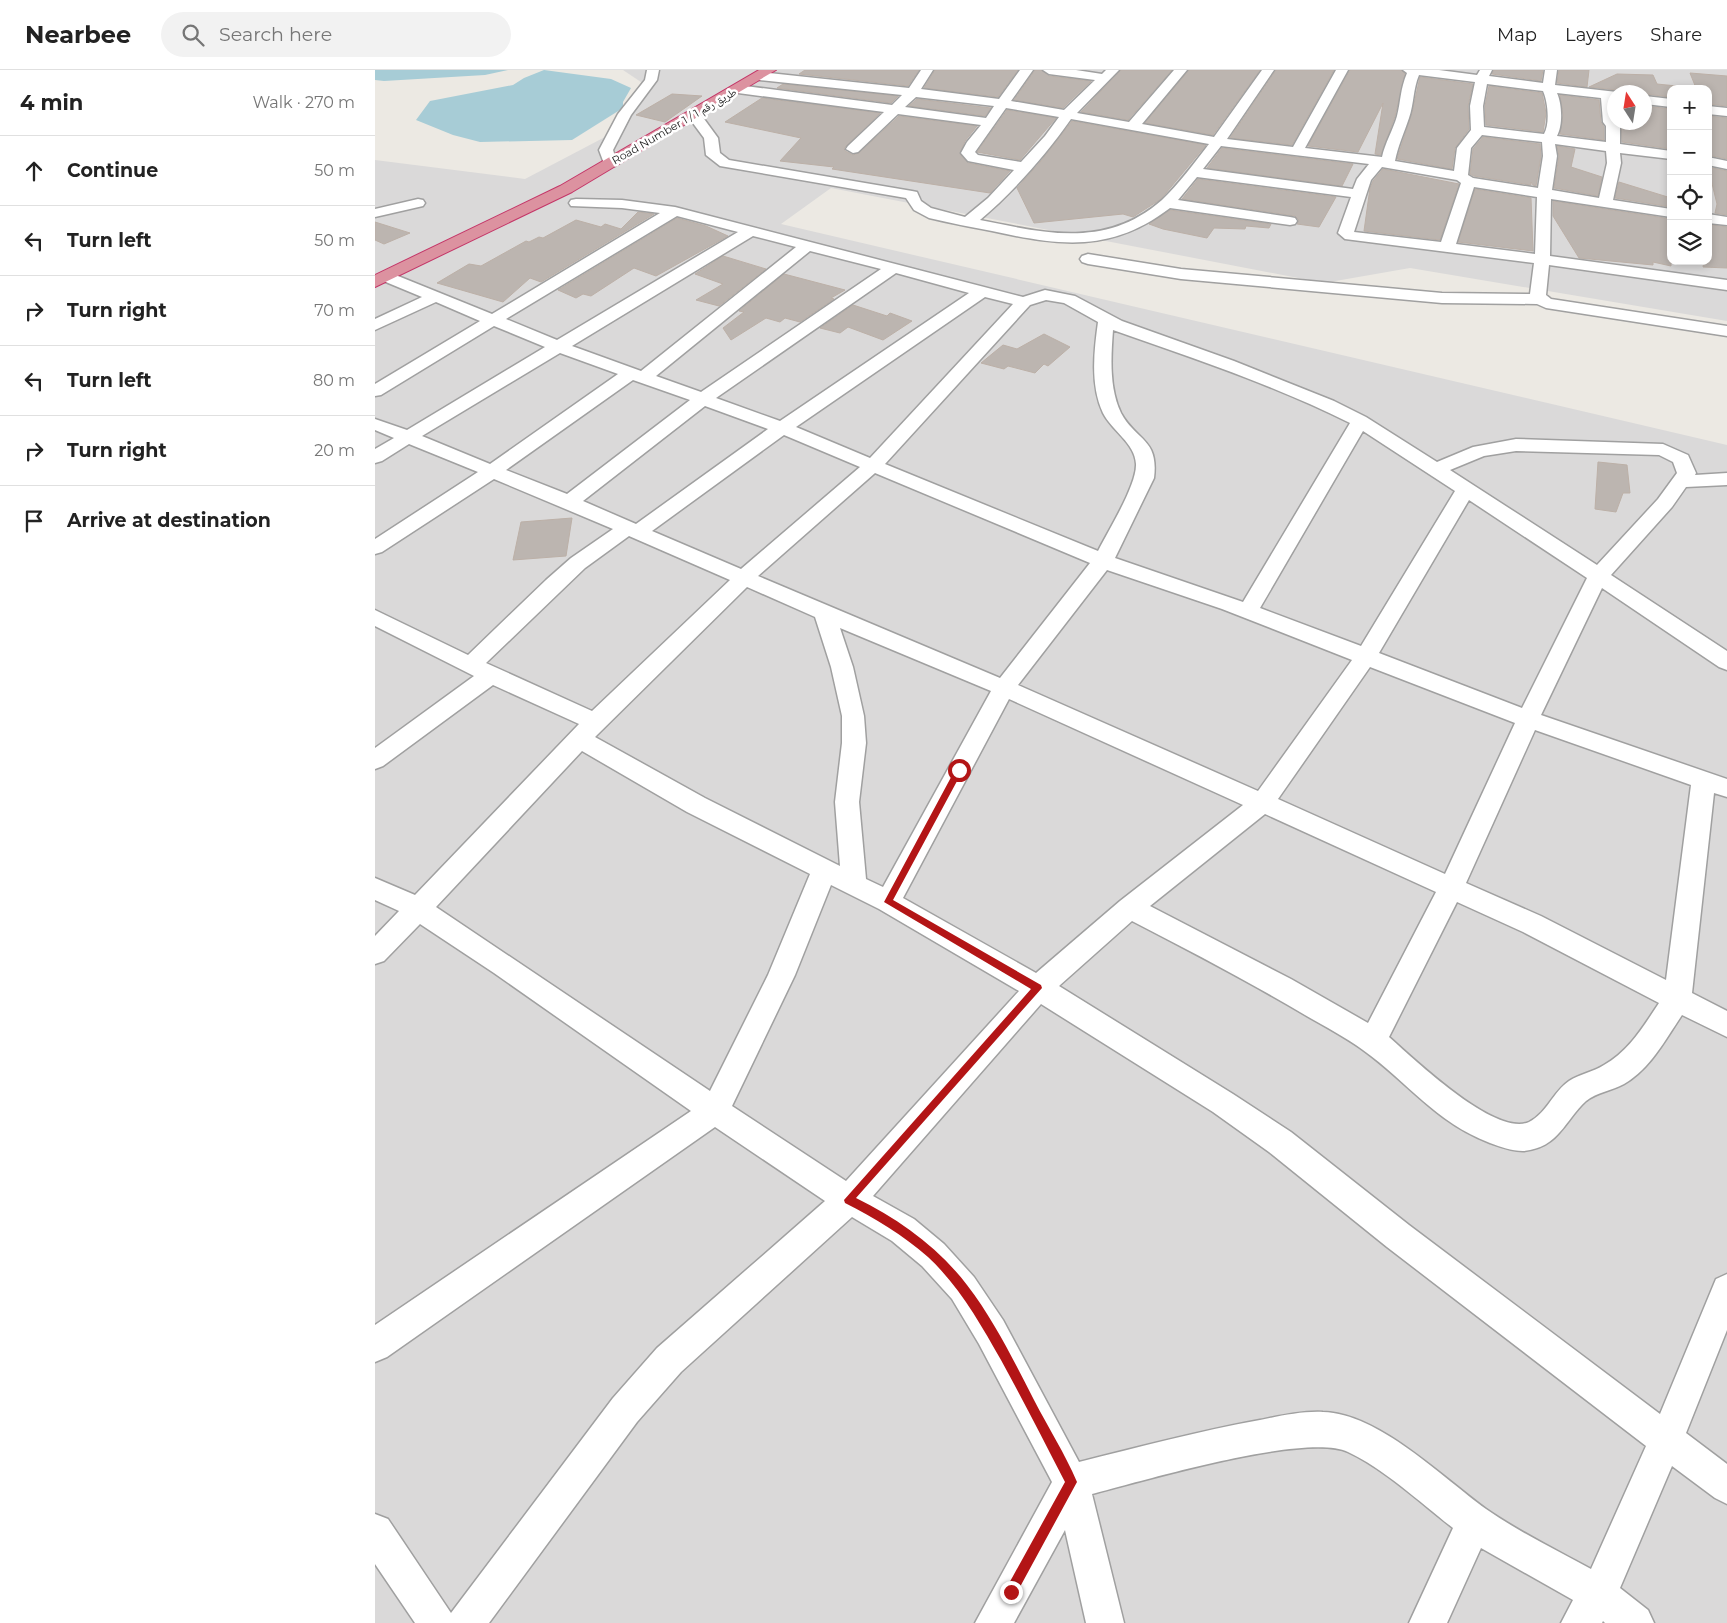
<!DOCTYPE html>
<meta charset="utf-8">
<style>
:root{--surface:#fff;--page:#f2f2f2;--text:#222;--muted:#767676;--line:#e0e0e0}
body{margin:0;font-family:Montserrat,"Noto Naskh Arabic",sans-serif;background:var(--page);color:var(--text)}
.controls{position:absolute;right:15px;top:15px;display:grid;overflow:hidden;border-radius:10px;box-shadow:0 2px 8px #0003}
.controls button{width:45px;height:45px;display:grid;place-items:center;padding:0;border:0;border-bottom:1px solid var(--line);background:var(--surface);color:var(--text);font:25px sans-serif}
.compass{position:absolute;left:1232px;top:15px;width:45px;height:45px;border-radius:50%;background:var(--surface);box-shadow:0 2px 8px #0003;rotate:348deg}
.stop{position:absolute;width:15px;height:15px;margin:-11px;border:4px solid #b31516;border-radius:50%;background:#fff}
.stop.end{background:#b31516;border-color:#fff;box-shadow:0 1px 5px #0008}
.list{margin:0;padding:0;list-style:none}
h2{display:flex;justify-content:space-between;align-items:center;height:65px;margin:0;padding:0 20px;font-size:21px}
h2 small{font-size:16px;font-weight:400;color:var(--muted)}
.list li{display:grid;grid-template-columns:32px 1fr auto;gap:15px;align-items:center;box-sizing:border-box;height:70px;padding:0 20px;border-top:1px solid var(--line)}
.list b{display:block;font-size:19px;white-space:nowrap}
.list em{font-size:16px;font-style:normal;color:var(--muted)}
.icon{flex:none;width:28px;height:28px;fill:none;stroke:currentColor;stroke-width:2;stroke-linecap:round;stroke-linejoin:round}
.map{position:relative;flex:none;width:1352px;height:1553px;overflow:hidden}
header{display:flex;align-items:center;gap:30px;box-sizing:border-box;height:70px;padding:0 25px;background:var(--surface);border-bottom:1px solid var(--line)}
header strong{font-size:24px}
nav{display:flex;gap:28px;margin-inline-start:auto;font-size:18px}
.search{width:350px;height:45px;background:var(--page);display:flex;align-items:center;gap:12px;box-sizing:border-box;padding:0 18px;border-radius:28px;color:var(--muted);font-size:19px}
main{display:flex}
aside{flex:1;background:var(--surface)}
.map>svg:first-child{display:block}
.residential{fill:#dad9d9;fill-rule:evenodd}
.water{fill:#a7ccd6}
.building{fill:#bcb5b0;stroke:#bcb0a7}
.lines{fill:none;stroke-linecap:round;stroke-linejoin:round}
.minor-casing{stroke:#a0a0a0;stroke-width:3}
.highway-casing{stroke:#c43668;stroke-width:2}
.minor{fill:#fff;fill-rule:evenodd}
.highway{fill:#dc92a0;fill-rule:evenodd}
.route{fill:#b31516}
.labels{text-anchor:middle;stroke-width:5;stroke-linejoin:round;paint-order:stroke}
.far-street-label{font-size:11px;fill:#1c1c1c;stroke:#fff}
</style>
<header>
<strong>Nearbee</strong>
<div class="search"><svg class="icon" aria-label="search" viewBox="0 0 24 24"><circle cx="10" cy="10" r="6"/><path d="M15 15l6 6"/></svg>Search here</div>
<nav><a>Map</a><a>Layers</a><a>Share</a></nav>
</header>
<main>
<aside>
<h2>4 min<small>Walk · 270 m</small></h2>
<ul class="list">
<li><svg class="icon" aria-label="ahead" viewBox="0 0 24 24"><path d="M12 20V5M6 11l6-6 6 6"/></svg><div><b>Continue</b></div><em>50 m</em></li>
<li><svg class="icon" aria-label="left" viewBox="0 0 24 24"><path d="M17 20v-9H6M10 6l-5 5 5 5"/></svg><div><b>Turn left</b></div><em>50 m</em></li>
<li><svg class="icon" aria-label="right" viewBox="0 0 24 24"><path d="M7 20v-9h11M14 6l5 5-5 5"/></svg><div><b>Turn right</b></div><em>70 m</em></li>
<li><svg class="icon" aria-label="left" viewBox="0 0 24 24"><path d="M17 20v-9H6M10 6l-5 5 5 5"/></svg><div><b>Turn left</b></div><em>80 m</em></li>
<li><svg class="icon" aria-label="right" viewBox="0 0 24 24"><path d="M7 20v-9h11M14 6l5 5-5 5"/></svg><div><b>Turn right</b></div><em>20 m</em></li>
<li><svg class="icon" aria-label="arrive" viewBox="0 0 24 24"><path d="M6 21V4h12l-3 4 3 4H6"/></svg><div><b>Arrive at destination</b></div></li>
</ul>
</aside>
<div class="map">
<svg width="1352" height="1553" viewBox="0 0 1352 1553">
<rect width="100%" height="100%" fill="#ece9e3"/>
<path class="residential" d="M248 0H1352V251L1035 198 949 213 456 118 406 154 1352 375V1553H0V90L150 109 230 67 269 14ZM1296 19H1333V191H1296ZM1240 22H1270V52H1240Z"/>
<g class="water">
<path d="M0 0H133L110 5 9 11 0 10Z"/>
<path d="M169 0 236 9 256 18 248 32V38L197 70 105 72 78 65 41 50 55 31 138 15 149 8Z"/>
</g>
<g class="building">
<path d="M430 0H544L533 16 424 4Z"/>
<path d="M560 0H643L623 27 549 18Z"/>
<path d="M660 0H666L674 6 716 11 688 38 639 30Z"/>
<path d="M746 0H797L753 50 706 42Z"/>
<path d="M814 0H885L838 65 770 53Z"/>
<path d="M901 0H959L917 75 855 68Z"/>
<path d="M975 0H1026L1030 4 1020 46 1006 85 1000 84 1008 33 983 82 933 76Z"/>
<path d="M1119 0H1168L1166 11 1117 4Z"/>
<path d="M1184 0H1214L1212 17 1182 13Z"/>
<path d="M1315 3 1352 6V36L1333 34V19H1296V27L1270 24V22H1244L1242 20 1214 17 1242 4 1278 5 1282 14 1321 18Z"/>
<path d="M1045 7 1098 14 1093 36 1094 59 1080 78 1077 99 1022 89 1037 43Z"/>
<path d="M408 14 523 26 516 33 402 18Z"/>
<path d="M1114 16 1167 23 1171 43 1168 62 1111 55 1110 36Z"/>
<path d="M297 24 327 26 290 52 261 45Z"/>
<path d="M1185 25 1224 30 1226 52 1229 57V70L1185 64 1188 45Z"/>
<path d="M387 28 505 43 469 78 470 81 478 85 484 83 524 46 602 56 590 71 585 84 593 93 635 101 615 123 457 99 459 97 405 91 426 68 350 52Z"/>
<path d="M542 29 616 38 610 46 534 36Z"/>
<path d="M1270 36 1296 39V79L1247 72 1246 52H1270Z"/>
<path d="M632 40 681 48 645 90 602 82Z"/>
<path d="M1333 46 1352 48V89L1333 85Z"/>
<path d="M697 51 831 75 786 129 758 147 748 144 659 153 642 118 666 91Z"/>
<path d="M1108 67 1165 74 1166 86 1161 116 1158 115 1156 112V115L1099 106 1095 104 1098 79Z"/>
<path d="M1182 76 1200 79 1196 97 1227 107 1223 126 1179 118 1184 86Z"/>
<path d="M847 78 978 94 967 116 832 98Z"/>
<path d="M1333 97 1352 101V145L1340 143 1342 134Z"/>
<path d="M1008 99 1084 114 1065 170 989 161 995 118 998 111Z"/>
<path d="M823 109 961 127 944 157 922 154 924 150 920 146 807 129Z"/>
<path d="M1244 112 1296 128V137L1240 128Z"/>
<path d="M1100 119 1156 128 1158 181 1083 172Z"/>
<path d="M1178 131 1296 149V196L1278 192V195L1204 188 1178 146Z"/>
<path d="M795 140 896 154 894 158 871 156 870 159 839 158 832 168 788 159 774 154Z"/>
<path d="M263 142 279 144 166 212 155 208 128 232 62 213 94 194 106 196 151 171 154 172 164 167 168 168 201 150 226 157 230 154 246 159Z"/>
<path d="M302 148 331 156 353 166 281 206 259 198 216 226 208 224 201 228 183 220Z"/>
<path d="M0 152 35 163 9 174 0 170Z"/>
<path d="M1337 155 1352 157V198L1328 197 1329 191H1333V173Z"/>
<path d="M348 186 391 199 344 236 321 230 348 214 320 204Z"/>
<path d="M409 204 470 220 456 228 459 229 425 252 410 248 405 252 391 248 356 270 348 258 369 242 364 241Z"/>
<path d="M478 235 512 246 515 243 537 251 508 270 473 257 465 263 445 258Z"/>
<path d="M669 264 695 277 673 296 669 294 660 303 633 296 629 299 606 293 628 275 642 279Z"/>
<path d="M1223 392 1252 395 1255 423H1248L1241 442 1220 439Z"/>
<path d="M197 448 191 486 138 490 146 452Z"/>
</g>
<g class="lines">
<defs>
<g id="minor">
<path d="M272 0H284L282 10 256 45 238 80 242 93 240 96H230L224 80 243 44 270 10Z"/>
<path d="M546 0H558L546 19 624 29 645 0H658L636 31 689 40 720 10 674 4 668 0H701L727 4 731 0H744L702 43 754 52 799 0H812L767 54 839 67 887 0H899L852 69 918 77 961 0H973L930 78 1007 87C1010 73 1018 60 1022 46 1026 30 1025 20 1032 3L1028 0H1064L1102 5 1105 0H1117L1114 6 1168 13 1170 0H1182L1180 15 1242 22H1240V52H1243L1245 55V74L1296 81V89L1245 83 1246 93 1238 130 1296 139V147L1176 129 1175 186 1352 210V220L1174 195 1171 225 1176 229 1352 256V266L1171 238 1162 234 1067 233 806 209 713 194 707 192 705 189 707 186 713 184 806 199 1067 223 1155 224 1159 193 970 169 963 163 976 127 822 107 803 130 915 147 920 148 922 151 920 154 915 155 795 138C736 183 685 176 617 161 596 157 575 153 554 148L539 140 531 128 345 96 331 85 329 68 312 45 314 42H324L343 68 345 83 354 90 537 121 542 122 546 131 556 138 590 147 613 128 639 100 593 91 586 83 592 72 606 55 523 44 483 82 478 83 471 79 473 76 509 42 363 23 357 19 363 15 517 35 527 25 384 10 378 6 384 2 534 18ZM1044 5 1100 12 1095 36 1096 60 1082 78 1079 101 1020 91C1023 76 1029 63 1034 48 1039 34 1038 19 1044 5ZM1112 14 1168 21C1173 32 1175 54 1169 64L1109 57 1108 36ZM1182 23 1226 28 1228 52 1231 56V72L1182 66C1188 55 1187 34 1182 23ZM541 27 619 36 611 48 530 37ZM631 38 684 47 670 66 646 92 603 85 600 82ZM696 49 834 74C820 92 803 115 787 130 731 179 670 163 605 150 639 121 670 86 696 49ZM1107 65 1167 72 1168 86 1163 118 1098 108 1093 105 1096 78ZM1180 74 1231 81 1232 93 1224 128 1177 120 1182 86ZM846 76 994 94 982 109 978 119 828 99ZM1007 97 1082 110 1086 113 1066 172 979 162 996 110ZM1099 117 1162 127 1160 184 1081 174Z"/>
<path d="M1270 26 1296 29V37L1270 34Z"/>
<path d="M1333 36 1352 38V46L1333 44Z"/>
<path d="M1333 87 1352 91V99L1333 95Z"/>
<path d="M43 129 48 130 50 133 48 136 0 147V139Z"/>
<path d="M201 129 247 130 300 137 648 227 670 220 700 226 747 251 859 291 959 331 991 347 1062 392 1098 377 1141 369 1288 374 1313 385 1321 403 1320 405 1352 403V415L1311 417 1297 437 1236 505 1352 581V600L1344 597 1227 518 1166 645 1352 709V727L1339 723 1317 923 1352 941V967L1307 945C1290 970 1276 998 1249 1014 1237 1021 1222 1022 1211 1031 1189 1051 1184 1078 1148 1081 1136 1081 1126 1077 1115 1073 1060 1052 1034 1013 988 980 970 967 949 956 930 945 873 911 815 881 757 851L684 916 858 1024 916 1062 1034 1155 1285 1344 1341 1209 1352 1204V1260L1311 1363 1352 1394V1434L1340 1428 1297 1396 1245 1518 1273 1540 1279 1553H1230L1228 1551 1227 1553H1186L1198 1530 1106 1478 1072 1553H1034L1078 1458C1047 1434 1008 1398 973 1382 931 1362 767 1411 717 1424L749 1553H711L690 1460 639 1553H600L677 1412 604 1274 577 1229 547 1196 517 1171 477 1147 306 1302 262 1352 114 1553H40L0 1494V1444L13 1449 76 1543 238 1328 282 1278 450 1131 340 1057 12 1287 0 1292V1255L316 1041 119 903 45 854 9 891 0 894V866L24 841 0 830V808L40 825 204 654 118 615 8 696 0 699V678L99 606 0 556V540L93 585 171 510 196 488 238 459 119 409 7 482 0 484V469L103 402 34 374 7 391 0 393V379L19 368 0 360V349L32 360 170 277 119 256 6 325 0 326V314L105 251 61 232 0 260V249L47 227 6 210 4 207 6 204H18L117 244 285 143 247 138 196 136 194 133 196 130ZM302 146 363 162 182 270 131 249ZM378 166 421 177 266 301 197 276ZM435 181 506 199 326 322 281 306ZM521 203 594 223 405 351 341 328ZM610 227 638 234 495 388 421 357ZM671 230 689 233 723 252C719 281 715 315 728 343 737 361 760 373 761 394 762 415 733 461 723 481L510 394 655 235ZM738 260C818 288 899 315 975 353L868 532 740 488 779 408C784 368 761 371 746 343 734 318 736 287 738 260ZM185 283 243 304 115 394 47 366ZM258 310 315 330 192 424 131 400ZM330 336 393 359 261 454 208 431ZM988 361 1080 421 986 576 885 538ZM409 365 485 397 366 499 277 461ZM1141 381 1284 385 1298 392 1302 403 1283 429 1222 495 1075 400 1109 386ZM500 403 715 493 625 608 383 506ZM1094 430 1212 508 1147 638 1004 583ZM254 466 355 510 217 641 111 593 210 498ZM732 500 847 539 977 590 883 721 643 615ZM372 517 440 547 456 597 467 646V673L460 732 465 796 330 728 220 667ZM465 558 616 621 508 817 491 809 484 732 491 673 489 646 478 597ZM995 597 1140 653 1070 804 903 729ZM634 629 868 735 745 831 661 903 528 828ZM1160 660 1316 715 1291 910 1166 846 1091 813ZM207 681 312 742 435 804 393 905 335 1021 61 837ZM890 744 1061 822 993 953 916 909 775 836ZM456 815 504 839 644 921 471 1111 357 1036 420 905ZM1082 832 1148 862 1284 933C1268 957 1254 981 1229 995 1218 1002 1205 1004 1194 1011 1178 1022 1172 1043 1154 1052 1120 1067 1039 989 1014 967ZM666 934 838 1042 894 1082 1012 1177 1271 1376 1216 1499C1181 1480 1144 1462 1111 1439 1068 1408 1003 1343 948 1342 927 1341 905 1346 885 1350 824 1361 764 1377 704 1392L628 1250 599 1207 569 1174 539 1149 498 1126Z"/>
<path d="M1333 144 1352 147V155L1333 153Z"/>
</g>
<path id="highway" d="M384 0H401L197 122 0 217V205L185 116Z"/>
</defs>
<use href="#minor" class="minor-casing"/>
<use href="#highway" class="highway-casing"/>
<use href="#minor" class="minor"/>
<use href="#highway" class="highway"/>
</g>
<path class="route" d="M581 698H584L588 700 518 830 666 915 667 918 481 1128C524 1149 563 1177 592 1215 619 1250 639 1291 659 1330 673 1357 690 1384 702 1412L640 1526 636 1528 632 1526 630 1522 632 1517 690 1412C669 1371 648 1330 626 1290 605 1253 584 1216 553 1187 528 1165 500 1148 470 1133L469 1130 656 919 509 832Z"/>
<g class="labels">
<g class="far-street-label">
<text transform="translate(299 56) rotate(-30)" y="4">Road Number 1 / طريق رقم 1</text>
</g>
</g>
</svg>
<div class="controls">
<button>+</button>
<button>−</button>
<button><svg class="icon" aria-label="locate" viewBox="0 0 24 24"><circle cx="12" cy="12" r="6"/><path d="M12 2v4M12 18v4M2 12h4M18 12h4"/></svg></button>
<button><svg class="icon" aria-label="layers" viewBox="0 0 24 24"><path d="M12 4l9 5-9 5-9-5zM3 14l9 5 9-5"/></svg></button>
</div>
<svg class="compass" viewBox="-18 -18 36 36"><path d="M0-13l5 13h-10z" fill="#e53935"/><path d="M0 13l5-13h-10z" fill="#767676"/></svg>
<div class="stop" style="left:584px;top:700px"></div>
<div class="stop end" style="left:636px;top:1522px"></div>
</div>
</main>
